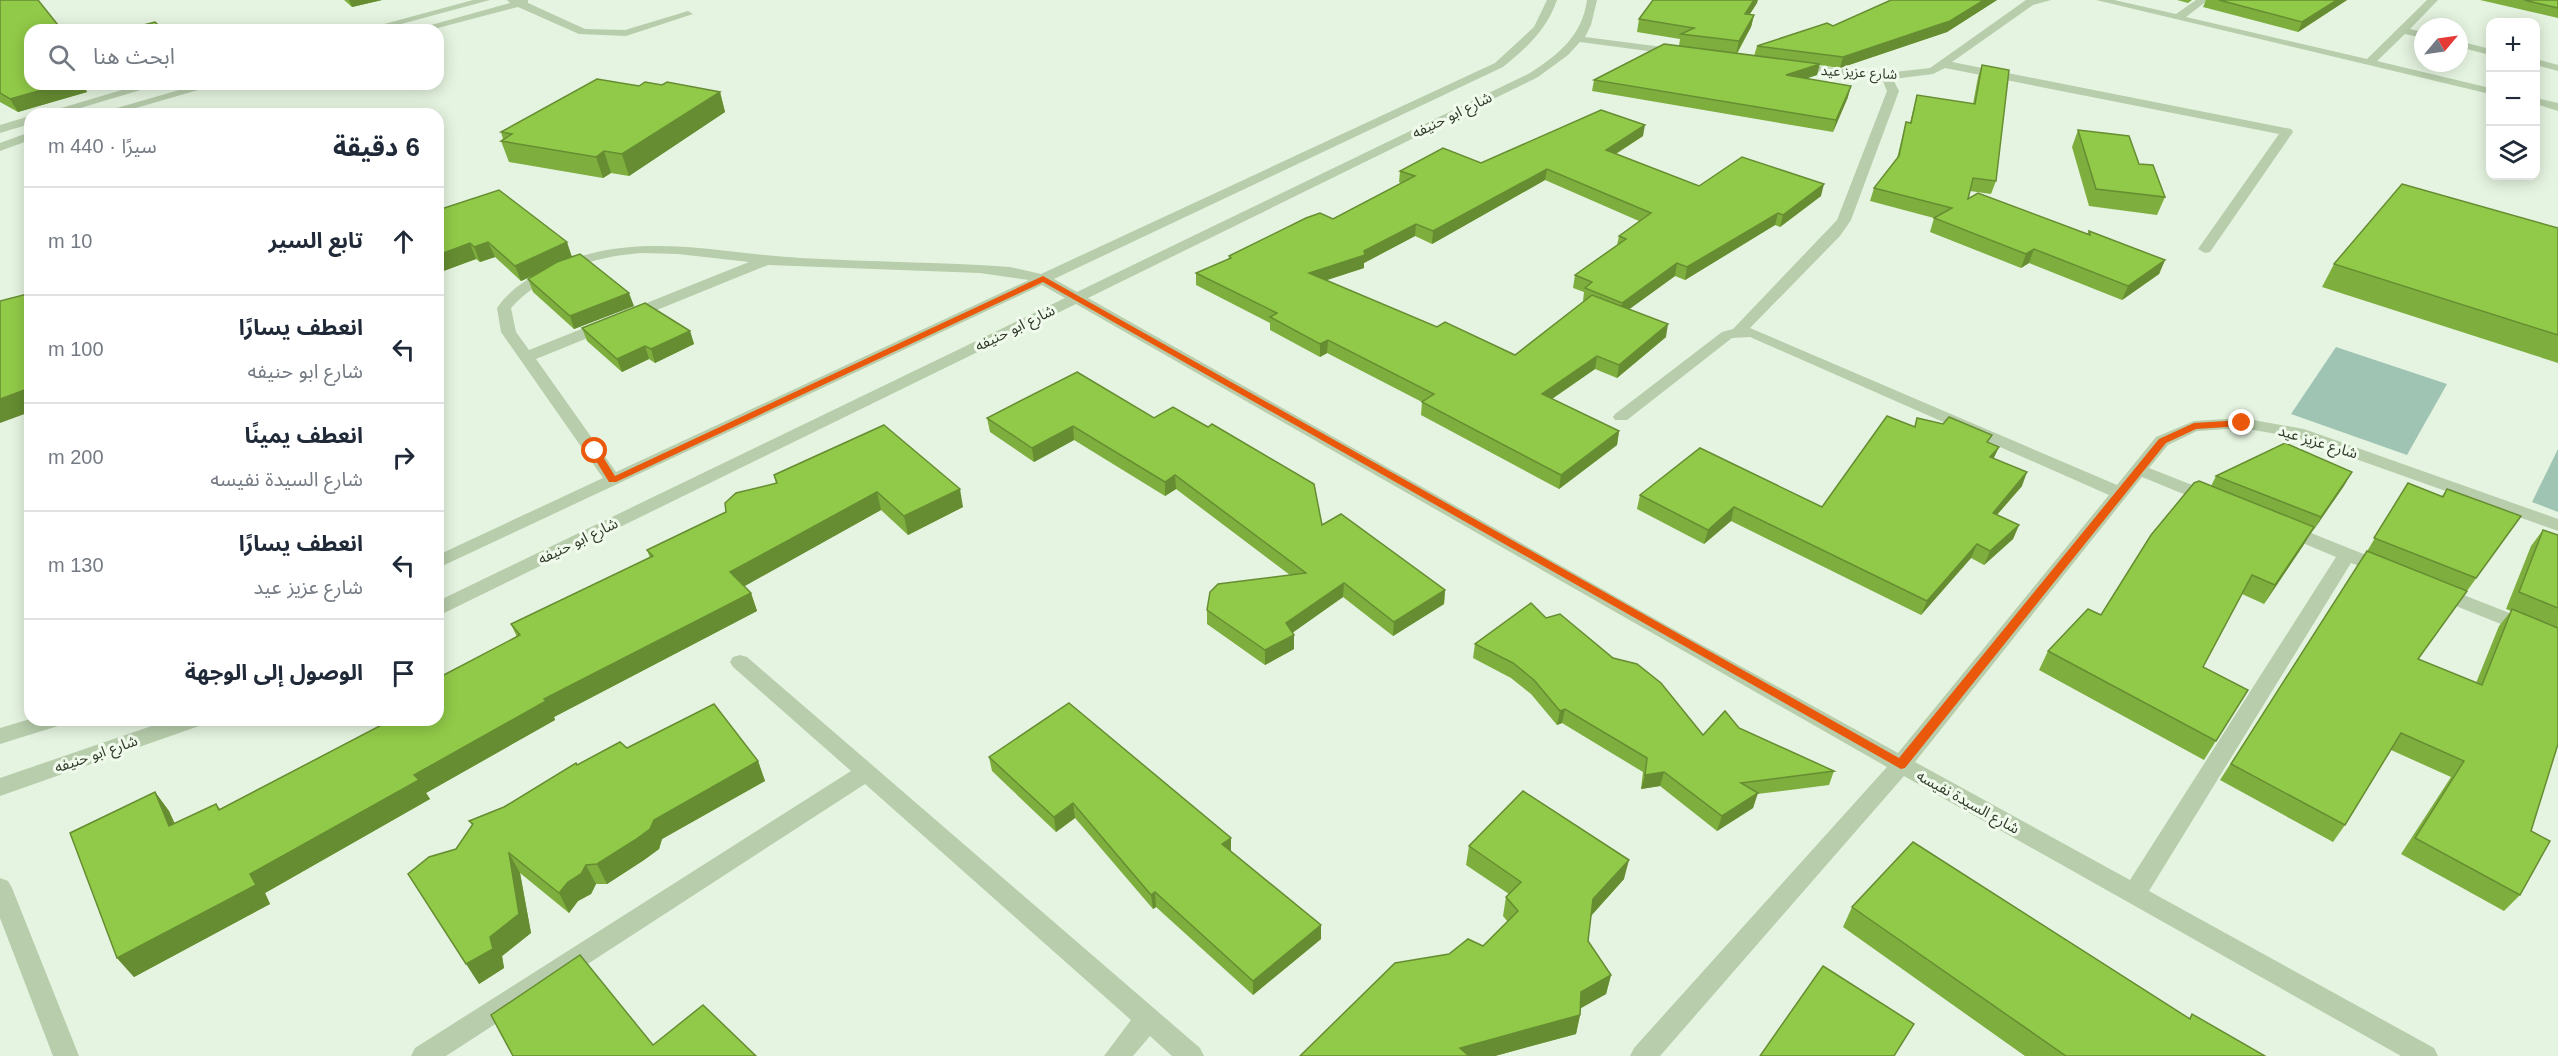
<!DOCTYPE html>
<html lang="ar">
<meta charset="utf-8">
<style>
:root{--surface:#fff;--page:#f6f6f7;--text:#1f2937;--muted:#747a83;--line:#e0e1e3}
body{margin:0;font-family:Helvetica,"Noto Sans Arabic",sans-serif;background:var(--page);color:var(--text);direction:rtl}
.controls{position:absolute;right:18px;top:18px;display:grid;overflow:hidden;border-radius:12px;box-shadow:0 3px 15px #0003}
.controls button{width:54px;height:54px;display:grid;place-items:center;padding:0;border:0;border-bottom:2px solid var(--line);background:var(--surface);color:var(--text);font:30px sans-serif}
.compass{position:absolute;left:2414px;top:18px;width:54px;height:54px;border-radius:50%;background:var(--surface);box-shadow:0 3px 15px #0003;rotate:61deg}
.stop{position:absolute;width:18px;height:18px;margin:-14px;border:4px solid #ea580c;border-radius:50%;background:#fff}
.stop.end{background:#ea580c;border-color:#fff;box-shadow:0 2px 6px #0008}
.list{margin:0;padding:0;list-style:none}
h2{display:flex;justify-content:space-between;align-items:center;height:78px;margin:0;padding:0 24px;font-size:26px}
h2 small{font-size:20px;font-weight:400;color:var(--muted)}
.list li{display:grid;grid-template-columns:39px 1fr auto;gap:18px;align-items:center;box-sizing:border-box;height:108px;padding:0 24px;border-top:2px solid var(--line)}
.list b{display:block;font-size:22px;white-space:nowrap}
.list p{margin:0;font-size:20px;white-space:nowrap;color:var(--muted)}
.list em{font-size:20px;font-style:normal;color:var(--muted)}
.icon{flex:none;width:33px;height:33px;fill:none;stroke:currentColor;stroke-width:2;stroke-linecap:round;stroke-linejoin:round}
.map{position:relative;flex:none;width:2558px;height:1056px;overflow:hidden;direction:ltr}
.search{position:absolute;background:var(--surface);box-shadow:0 3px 15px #0003;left:24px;top:24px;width:420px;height:66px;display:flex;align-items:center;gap:15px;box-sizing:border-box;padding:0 21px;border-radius:18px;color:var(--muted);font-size:22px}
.panel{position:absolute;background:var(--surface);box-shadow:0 3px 15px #0003;left:24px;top:108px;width:420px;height:618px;border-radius:18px;direction:rtl}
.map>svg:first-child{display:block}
.green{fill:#9fc4b3}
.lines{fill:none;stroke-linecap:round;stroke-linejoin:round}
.minor{fill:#b7cdab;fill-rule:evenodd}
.wall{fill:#7dae3e;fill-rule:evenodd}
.shaded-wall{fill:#668d32}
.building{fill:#91ca48;stroke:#668d32;stroke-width:1.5}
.route{fill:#ea580c}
.labels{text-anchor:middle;stroke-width:6;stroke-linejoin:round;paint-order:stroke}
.far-street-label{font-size:14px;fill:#323b2a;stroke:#f1fbed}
.street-label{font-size:15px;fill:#323b2a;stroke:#f1fbed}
</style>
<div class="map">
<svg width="2558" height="1056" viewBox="0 0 2558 1056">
<rect width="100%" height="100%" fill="#e5f4e0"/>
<g class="green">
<path d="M2336 347 2447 384 2407 455 2291 414Z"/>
<path d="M2558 449V512L2532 502Z"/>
</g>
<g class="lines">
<g class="minor">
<path d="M473 0H490L379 30H362Z"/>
<path d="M507 0H528V3L585 29 625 30 688 11 693 14 626 36 579 34 518 7 430 30H413L510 3Z"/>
<path d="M1547 0H1557C1547 29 1527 48 1503 67L1054 279 1077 292 1530 73C1559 54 1582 36 1587 0H1597L1591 25 1585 37 1678 49 1683 52 1678 55 1580 42 1568 55 1538 77 1088 298 1666 625 1898 753 2109 495 1750 337 1732 338 1627 420H1615L1613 417 1615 414 1722 332 1733 329 1837 220 1887 91 1882 79 1795 70 1789 67 1795 64 1886 73 1930 68 2026 0H2051L2033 5 1952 62 2291 129 2293 132 2210 252 2205 253 2198 249 2279 134 1945 68 1933 74 1893 79 1899 91 1851 220 1840 236 1750 328 2117 485 2156 437 2194 421 2242 418 2304 429 2558 519V531L2294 437 2242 428 2197 431 2168 445 2149 468 2215 494 2218 498 2215 502H2203L2142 477 1915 762 2130 880 2336 557 2279 533 2276 529 2279 525H2291L2391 565 2393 569 2391 573 2384 575 2351 563 2149 891 2434 1048 2438 1056H2401L1904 776 1660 1056H1630L1634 1048 1887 767 1076 304 438 616V601L1065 298 1042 285 438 568V555L603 478 501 332 497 308C509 290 527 279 546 270 631 228 712 253 801 258 871 262 940 262 1010 267L1041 274 1495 63 1534 27ZM642 253 678 254 749 262 529 350 516 332 511 308C543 272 596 256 642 253ZM768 265 980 273 1029 280 616 472 536 359Z"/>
<path d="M2096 0H2114L2176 14 2196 0H2208L2186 17 2367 59 2427 0H2438L2410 29 2423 32V38L2405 34 2377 61 2490 88V94Z"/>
<path d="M2459 41 2490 49V55L2459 47Z"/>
<path d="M2536 59 2558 65V71L2536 65Z"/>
<path d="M142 84H161L60 114H41Z"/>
<path d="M200 84H219L115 114H96Z"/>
<path d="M2536 98 2558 103V111L2536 104Z"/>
<path d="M30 116V124L0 133V125Z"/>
<path d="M30 132V140L0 151V143Z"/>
<path d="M2438 585 2558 632V647L2431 596 2429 591 2431 586Z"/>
<path d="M740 655 747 657 1200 1048 1204 1056H1172L1150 1036 1133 1056H1104L1131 1020 865 784 446 1056H411L415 1048 851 771 733 667 730 662 733 657Z"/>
<path d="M30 719 61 720 58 726 0 744V728Z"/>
<path d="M169 720H202L199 726 0 796V778Z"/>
<path d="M0 878 8 881 12 888 79 1056H53L0 918Z"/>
</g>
</g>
<g class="wall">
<path d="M0 0 30 84H85H83L87 92 18 112 0 102Z"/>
<path d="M344 0H382L352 7Z"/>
<path d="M1891 0H1997L1947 32 1840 68 1819 65 1817 75 1807 78 1848 97 1833 132 1592 91 1594 80 1679 46 1680 39 1637 32 1639 19 1757 3 1750 14 1754 15 1751 27 1737 54 1754 56 1757 46 1833 26Z"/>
<path d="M2177 0H2192L2188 3Z"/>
<path d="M2206 0H2347L2298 32 2203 7Z"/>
<path d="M2480 0H2558V18Z"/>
<path d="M1982 65 1996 181 1991 194 1970 191 1968 199 2087 234 2089 231 2165 260 2159 274 2122 300 2029 263 2021 268 1930 232 1934 218 1870 201 1874 188 1897 158 1906 122 1910 123 1917 95 1973 104 1978 77Z"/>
<path d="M662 85 720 92 725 112 629 176 611 173 603 178 509 162 501 141 503 139 501 132 639 86Z"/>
<path d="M2078 130 2139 164 2165 197 2157 215 2089 206 2072 147Z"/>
<path d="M1643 136 1616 154 1699 186 1821 196 1780 227 1775 225 1685 280 1675 276 1629 309 1666 337 1617 378 1595 369 1552 399 1619 431 1617 445 1559 489 1421 415 1422 402 1327 353 1320 357 1270 330V323L1196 285V273L1229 259V256L1333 219 1401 183 1399 182 1400 171 1481 163ZM1545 180 1639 221 1619 236 1617 245 1575 275 1573 288 1584 292 1583 301H1584L1515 355 1437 327 1326 280 1364 268V263L1415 236 1432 244Z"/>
<path d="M438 210 572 256 634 306 574 329 533 292 528 279 535 275 521 281 495 257 480 262 476 259 438 273Z"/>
<path d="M2558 228V363L2322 287 2334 264Z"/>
<path d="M582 328 690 331 694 344 655 363 649 359 622 372 587 341Z"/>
<path d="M1077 372 1322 525 1445 590 1444 604 1393 636 1343 597 1292 633 1294 649 1265 665 1207 624V610L1290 575 1176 489 1165 496 1074 440 1034 462 990 432 987 418Z"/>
<path d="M1917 418 1989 443 1994 458 2022 486 1997 515 2019 525 2013 539 1984 565 1971 558 1921 615 1731 521 1704 544 1637 509 1640 495 1822 507 1914 427Z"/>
<path d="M2352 472 2264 604 2242 594 2203 667 2248 690 2204 760 2039 670 2048 651 2101 615 2211 486 2216 476Z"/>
<path d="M774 475 963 507 908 535 881 510 744 586 751 593 757 611 554 717 555 720 426 793 430 799 265 893 270 904 134 977 117 958 155 792 169 811 175 824 216 804 220 809 391 720 517 637 511 624 650 558 647 550 726 512 776 483Z"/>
<path d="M2408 483 2442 496 2447 489 2521 516 2418 659 2476 683 2499 626 2511 611 2506 609 2531 546 2543 530 2558 535V744L2531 831 2520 895 2504 911 2401 854 2451 777 2391 750 2345 825 2333 842 2220 780 2366 553Z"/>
<path d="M1546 618 1703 735 1739 728 1834 771 1829 785 1757 794 1753 808 1717 831 1660 786 1641 789 1643 772 1562 723 1557 725 1531 694 1511 678 1473 658 1475 644Z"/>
<path d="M627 748 758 761 765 781 662 839 659 849 644 860 607 884H596L591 894 578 901 569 913 520 873 531 933 502 956 504 968 479 984 472 825 469 821 504 807 577 765Z"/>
<path d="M989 757 1231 852 1321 925V939L1253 995 1156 907 1153 909 1075 818 1056 832 992 771Z"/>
<path d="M1469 846 1624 879 1591 916 1588 941 1611 975 1606 994 1580 1008V1015L1576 1034 1495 1056H1300L1449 954 1483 946 1508 922 1503 916 1506 897 1509 894 1466 865Z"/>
<path d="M1852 907 2189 1019 2192 1014 2265 1056H2025L1843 927Z"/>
</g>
<g class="shaded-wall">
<path d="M349 0H382L352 7Z"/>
<path d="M1754 0H1758L1757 3 1742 26 1745 14Z"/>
<path d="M1984 0H1997L1947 32 1840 68 1843 57Z"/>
<path d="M2337 0H2347L2298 32 2302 22Z"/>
<path d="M1754 15 1751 27 1736 54 1739 41Z"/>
<path d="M1820 64 1817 75 1784 86 1786 75Z"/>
<path d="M63 84H85H83L87 92 18 112 10 99Z"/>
<path d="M1851 86 1848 97 1833 132 1836 120Z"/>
<path d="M720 92 725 112 629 176 622 154Z"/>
<path d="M1645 125 1643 136 1604 161 1606 150Z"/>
<path d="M604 151 611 173 603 178 596 157Z"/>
<path d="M1547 169 1545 180 1432 244 1433 231Z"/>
<path d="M1824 184 1821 196 1780 227 1783 215Z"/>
<path d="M1778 213 1775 225 1685 280 1687 267Z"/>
<path d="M1416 224 1415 236 1364 263V268L1309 286V273L1364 251Z"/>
<path d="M488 242 495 257 480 262 474 247Z"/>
<path d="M567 242 572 257 521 281 515 266Z"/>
<path d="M470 243 476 259 438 273V255Z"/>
<path d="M2034 249 2029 263 2021 268 2026 254Z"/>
<path d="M2165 260 2159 274 2122 300 2128 286Z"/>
<path d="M1677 263 1675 276 1620 316 1622 303Z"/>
<path d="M629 293 634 306 574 329 570 316Z"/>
<path d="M1668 324 1666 337 1617 378 1619 365Z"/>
<path d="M690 331 694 344 655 363 651 349Z"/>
<path d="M1328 340 1327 353 1320 357V344Z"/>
<path d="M645 346 649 359 622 372 617 359Z"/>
<path d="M1597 356 1595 369 1540 407 1542 394Z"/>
<path d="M30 388V412L0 423V399Z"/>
<path d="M1073 426 1074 440 1034 462 1032 448Z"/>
<path d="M1619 431 1617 445 1559 489 1561 475Z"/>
<path d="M1999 447 1993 460 1990 457Z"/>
<path d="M2027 472 2022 486 1987 526 1993 513Z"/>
<path d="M2352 472 2344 486 2313 531 2321 517Z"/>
<path d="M1175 475 1176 489 1165 496V482Z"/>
<path d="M960 489 963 507 908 535 904 516Z"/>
<path d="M877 492 881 510 736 591 730 572Z"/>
<path d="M1734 507 1731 521 1704 544 1708 530Z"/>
<path d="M2019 525 2013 539 1984 565 1990 551Z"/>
<path d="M2314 527 2303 546 2264 604 2275 585Z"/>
<path d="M1977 544 1971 558 1921 615 1927 601Z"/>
<path d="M1344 583 1343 597 1285 638 1286 623Z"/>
<path d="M1445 590 1444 604 1393 636 1394 622Z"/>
<path d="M751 593 757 611 554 717 555 720 426 793 430 799 265 893 270 904 134 977 117 958 250 874 414 775 544 699Z"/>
<path d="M1294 635V649L1265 665V650Z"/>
<path d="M1565 709 1562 723 1557 725 1560 711Z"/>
<path d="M758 761 765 781 662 839 659 849 644 860 607 884 597 864 654 820Z"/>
<path d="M1664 772 1660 786 1641 789 1645 775Z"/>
<path d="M155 792 169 811 184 845 169 826Z"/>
<path d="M1758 793 1753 808 1717 831 1722 816Z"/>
<path d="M1073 803 1075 818 1056 832 1054 817Z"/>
<path d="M1231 838V853L1222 844Z"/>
<path d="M509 853 520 873 531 933 502 956 504 968 479 984 466 964 490 937Z"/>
<path d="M1629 860 1624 879 1589 918 1593 899Z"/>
<path d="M586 865 596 884 591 894 578 901 569 913 559 893 568 882Z"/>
<path d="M1155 892 1156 907 1153 909 1151 895Z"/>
<path d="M1321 925V939L1253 995V981Z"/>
<path d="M1611 975 1606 994 1576 1011 1581 992Z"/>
<path d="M1580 1015 1576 1034 1495 1056H1458L1460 1048Z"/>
</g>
<g class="building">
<path d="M0 0H38L62 30H30V84H63L10 99 0 93Z"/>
<path d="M1653 0H1754L1745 14 1754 15 1739 41 1681 34 1694 28 1639 19Z"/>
<path d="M1891 0H1984L1950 21 1843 57 1757 46 1827 23 1833 26Z"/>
<path d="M2219 0H2337L2302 22Z"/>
<path d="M2524 0H2558V8Z"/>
<path d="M155 22 163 30H124Z"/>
<path d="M1664 44 1820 64 1786 75 1851 86 1836 120 1594 80Z"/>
<path d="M1982 65 2009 70 1996 181 1973 178 1968 199 1978 193 2090 235 2089 231 2165 260 2128 286 2034 249 2026 254 1934 218 1952 208 1874 188 1899 156 1906 122 1911 123 1917 95 1975 104Z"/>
<path d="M597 79 639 86 645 82 662 85 667 82 720 92 622 154 604 151 596 157 501 141 512 134 501 132Z"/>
<path d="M1601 110 1645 125 1606 150 1699 186 1742 157 1824 184 1783 215 1778 213 1687 267 1677 263 1622 303 1585 288 1592 282 1575 275 1626 239 1619 236 1651 213 1547 169 1433 231 1416 224 1364 251 1365 255 1309 273 1437 327 1445 322 1515 355 1592 295 1668 324 1619 365 1597 356 1542 394 1619 431 1561 475 1422 402 1434 394 1328 340 1320 344 1270 317 1277 313 1196 273 1231 258 1229 256 1306 218 1320 213 1333 219 1415 176 1400 171 1443 148 1481 163Z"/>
<path d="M2078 130 2129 136 2139 164 2153 165 2165 197 2096 189Z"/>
<path d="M2402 184 2558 228V335L2334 264Z"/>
<path d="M499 190 567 242 515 266 488 242 474 247 470 243 438 255V210Z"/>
<path d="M580 254 629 293 570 316 528 279 557 262Z"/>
<path d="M27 294 30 298V388L0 399V301Z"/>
<path d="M645 303 690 331 651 349 645 346 617 359 582 328Z"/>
<path d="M1077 372 1154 418 1173 407 1208 427 1212 424 1314 484 1322 525 1341 514 1445 590 1394 622 1344 583 1286 623 1294 635 1265 650 1207 610 1210 592 1218 584 1306 573 1175 475 1165 482 1073 426 1032 448 987 418Z"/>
<path d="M1887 416 1915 427 1917 418 1943 424 1949 417 1992 435 1987 442 1999 447 1990 457 2027 472 1993 513 2019 525 1990 551 1977 544 1927 601 1734 507 1708 530 1640 495 1700 448 1822 507Z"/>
<path d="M884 425 960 489 904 516 877 492 730 572 751 593 544 699 546 701 414 775 419 780 250 874 256 885 117 958 70 833 155 792 169 826 216 804 219 810 391 720H438V678L520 635 511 624 653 556 647 550 726 512 725 503 736 493 777 483 774 475Z"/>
<path d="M2285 443 2352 472 2321 517 2216 476Z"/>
<path d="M2199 481 2314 527 2275 585 2252 575 2203 667 2248 690 2216 741 2048 651 2088 609 2101 615 2151 535 2194 483Z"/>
<path d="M2408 483 2443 497 2447 489 2521 516 2476 578 2374 538Z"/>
<path d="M2543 530 2558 535V608L2519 592Z"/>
<path d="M2367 551 2467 591 2418 659 2482 685 2512 609 2558 628V744L2531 831 2550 841 2520 895 2415 838 2464 761 2401 733 2345 825 2231 764Z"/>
<path d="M1531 603 1546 618 1560 614 1613 658 1637 664 1661 683 1703 735 1725 711 1739 728 1834 771 1741 783 1758 793 1722 816 1664 772 1645 775 1647 758 1565 709 1560 711 1534 680 1513 663 1475 644Z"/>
<path d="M1069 703 1231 838 1222 844 1321 925 1253 981 1155 892 1151 895 1073 803 1054 817 989 757Z"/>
<path d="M714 704 758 761 654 820 650 829 635 840 597 864 586 865 581 874 568 882 559 893 509 853 519 914 490 937 493 949 466 964 408 874 429 857 456 849 473 824 469 821 504 807 576 763 577 765 620 742 627 748Z"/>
<path d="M1523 791 1629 860 1593 899 1588 941 1611 975 1581 992 1580 1015 1460 1048 1469 1056H1300L1395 963 1449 954 1468 939 1483 946 1518 911 1506 897 1521 882 1469 846Z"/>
<path d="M1913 842 2190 1019 2192 1014 2265 1056H2066L1852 907Z"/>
<path d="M580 955 653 1045 703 1005 756 1056H513L491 1015Z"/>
<path d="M1823 966 1914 1024 1894 1056H1760Z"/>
</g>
<path class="route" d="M1043 276 1899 758 2159 439 2194 423 2242 420 2246 423 2242 426 2196 429 2166 443 1905 768 1901 769 1043 282 616 482H609L590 451 598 449 615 476Z"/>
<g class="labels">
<g class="far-street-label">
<text transform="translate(1859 72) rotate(3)" y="5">شارع عزيز عيد</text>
</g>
<g class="street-label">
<text transform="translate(1452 115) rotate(-26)" y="5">شارع ابو حنيفه</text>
<text transform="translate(1015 328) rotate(-26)" y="5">شارع ابو حنيفه</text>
<text transform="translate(2318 442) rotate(17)" y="5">شارع عزيز عيد</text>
<text transform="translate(578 541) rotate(-26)" y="5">شارع ابو حنيفه</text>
<text transform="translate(96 754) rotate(-19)" y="5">شارع ابو حنيفه</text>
<text transform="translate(1968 802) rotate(29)" y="5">شارع السيدة نفيسه</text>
</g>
</g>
</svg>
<div class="controls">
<button>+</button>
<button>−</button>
<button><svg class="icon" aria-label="layers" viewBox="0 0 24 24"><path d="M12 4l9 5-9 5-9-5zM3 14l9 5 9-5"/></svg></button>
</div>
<svg class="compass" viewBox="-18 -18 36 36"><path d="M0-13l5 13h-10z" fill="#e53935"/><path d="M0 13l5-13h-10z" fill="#747a83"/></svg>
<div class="stop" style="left:595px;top:451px"></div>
<div class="stop end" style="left:2242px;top:423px"></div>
<div class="search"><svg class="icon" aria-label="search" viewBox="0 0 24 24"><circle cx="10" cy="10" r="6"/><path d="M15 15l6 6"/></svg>ابحث هنا</div>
<section class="panel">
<h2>6 دقيقة<small>سيرًا · 440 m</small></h2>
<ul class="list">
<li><svg class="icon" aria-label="ahead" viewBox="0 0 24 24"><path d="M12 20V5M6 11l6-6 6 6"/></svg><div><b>تابع السير</b></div><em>10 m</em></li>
<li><svg class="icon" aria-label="left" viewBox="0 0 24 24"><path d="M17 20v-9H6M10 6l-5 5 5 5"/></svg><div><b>انعطف يسارًا</b><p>شارع ابو حنيفه</p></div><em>100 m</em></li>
<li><svg class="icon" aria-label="right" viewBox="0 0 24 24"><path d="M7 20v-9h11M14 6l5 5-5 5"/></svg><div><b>انعطف يمينًا</b><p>شارع السيدة نفيسه</p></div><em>200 m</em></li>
<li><svg class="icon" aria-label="left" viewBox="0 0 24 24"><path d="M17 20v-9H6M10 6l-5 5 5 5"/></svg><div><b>انعطف يسارًا</b><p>شارع عزيز عيد</p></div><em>130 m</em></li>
<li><svg class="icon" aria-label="arrive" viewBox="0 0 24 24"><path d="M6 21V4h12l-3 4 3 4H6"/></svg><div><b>الوصول إلى الوجهة</b></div></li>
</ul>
</section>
</div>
